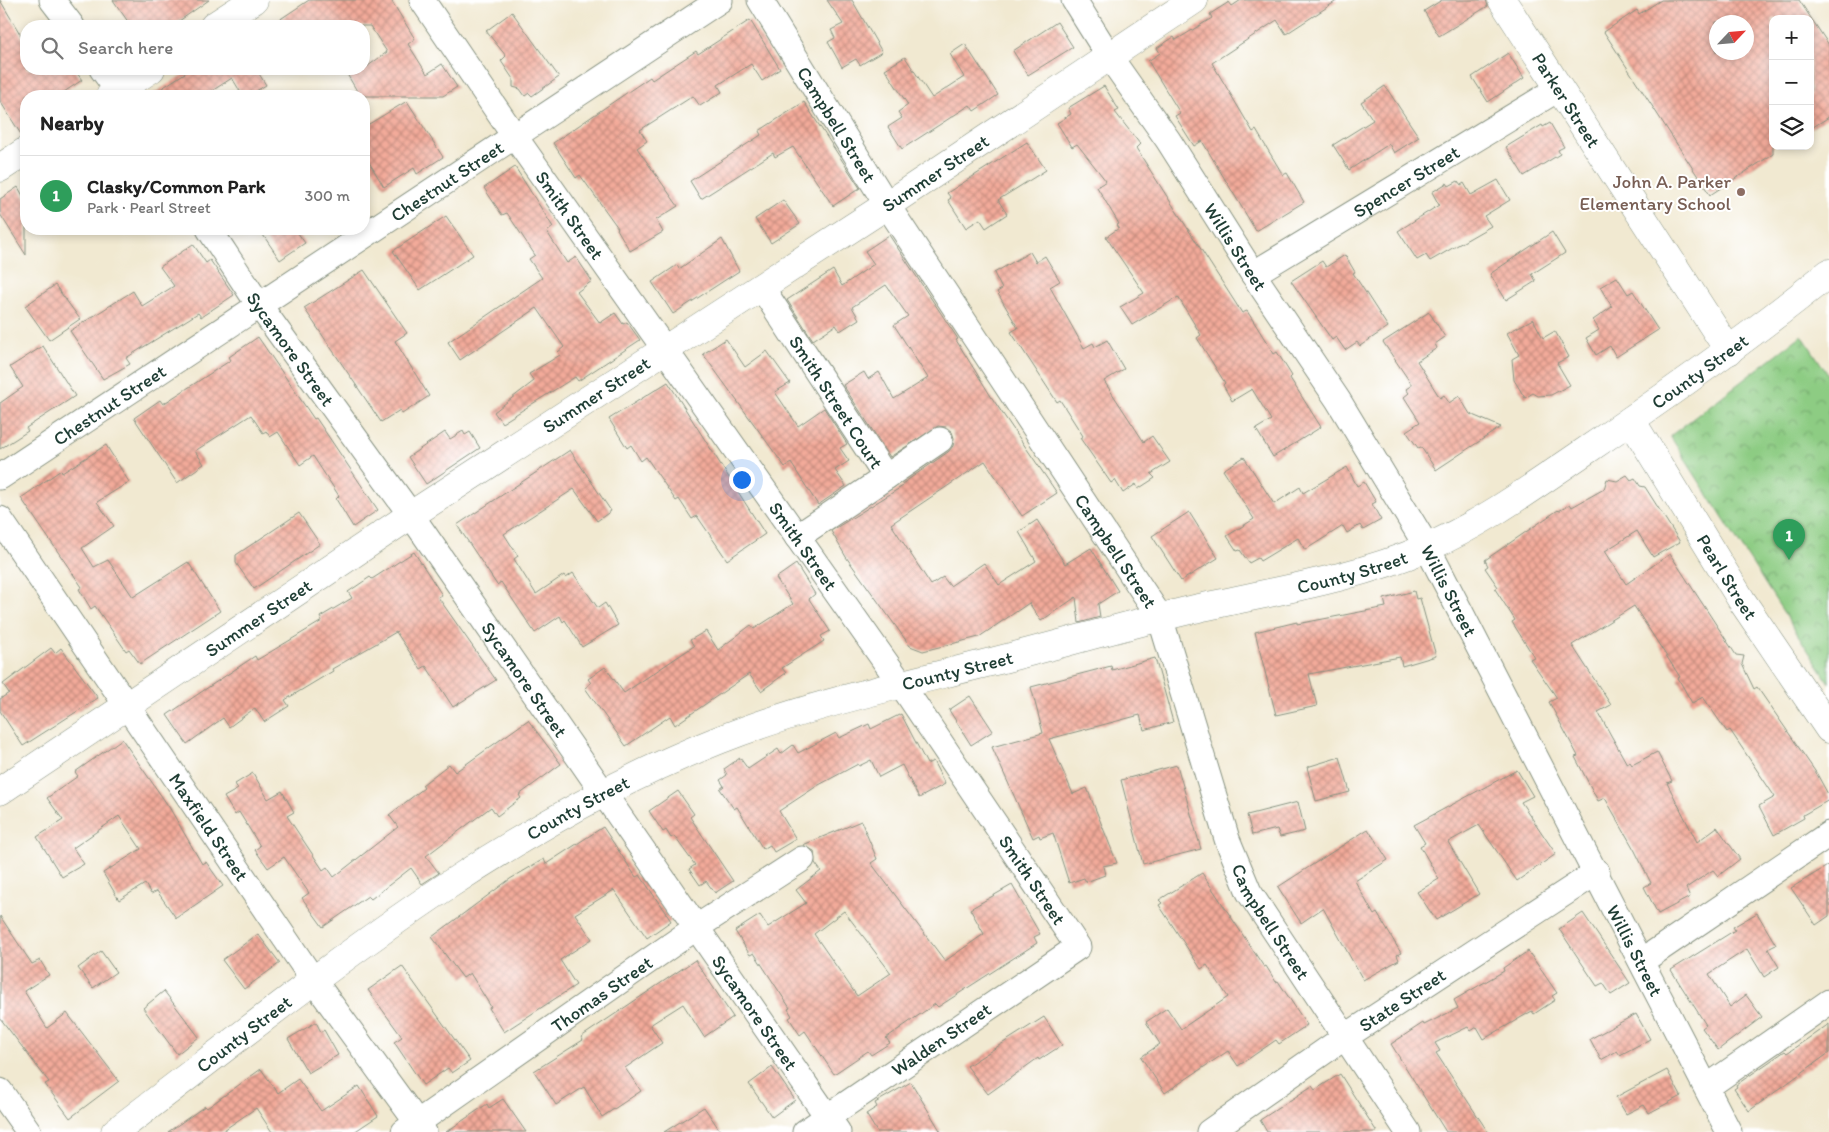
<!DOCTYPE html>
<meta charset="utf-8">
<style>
:root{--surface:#fff;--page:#f6f6f6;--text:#222;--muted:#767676;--line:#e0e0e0;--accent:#db2777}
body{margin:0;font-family:Itim,sans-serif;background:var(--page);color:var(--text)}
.controls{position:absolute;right:15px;top:15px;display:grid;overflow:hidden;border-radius:10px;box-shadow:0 2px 8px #0003}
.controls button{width:45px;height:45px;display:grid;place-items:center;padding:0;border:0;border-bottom:1px solid var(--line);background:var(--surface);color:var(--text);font:25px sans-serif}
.compass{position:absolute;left:1709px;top:15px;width:45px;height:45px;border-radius:50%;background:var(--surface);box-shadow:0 2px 8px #0003;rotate:64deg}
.you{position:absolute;left:741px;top:479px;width:18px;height:18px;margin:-12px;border:4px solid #fff;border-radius:50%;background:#1a73e8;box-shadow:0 0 0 8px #1a73e833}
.badge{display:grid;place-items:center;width:32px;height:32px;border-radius:50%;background:var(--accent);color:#fff;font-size:16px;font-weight:700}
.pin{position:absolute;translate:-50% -41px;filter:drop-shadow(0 1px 2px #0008)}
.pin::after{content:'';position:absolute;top:26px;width:18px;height:15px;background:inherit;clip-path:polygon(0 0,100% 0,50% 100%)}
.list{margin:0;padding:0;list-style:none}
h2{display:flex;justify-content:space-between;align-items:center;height:65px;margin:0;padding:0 20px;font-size:21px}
h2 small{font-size:16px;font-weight:400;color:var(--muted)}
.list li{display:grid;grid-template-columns:32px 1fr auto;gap:15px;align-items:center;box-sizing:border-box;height:80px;padding:0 20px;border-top:1px solid var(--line)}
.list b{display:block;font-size:19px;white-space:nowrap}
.list p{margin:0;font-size:16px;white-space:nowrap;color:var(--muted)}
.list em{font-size:16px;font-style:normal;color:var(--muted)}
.icon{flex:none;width:28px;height:28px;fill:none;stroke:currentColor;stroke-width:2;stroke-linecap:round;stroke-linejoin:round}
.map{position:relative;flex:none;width:1829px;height:1132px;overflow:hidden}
.search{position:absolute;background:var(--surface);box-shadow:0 2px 8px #0003;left:20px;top:20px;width:350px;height:55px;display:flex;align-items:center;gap:12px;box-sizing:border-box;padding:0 18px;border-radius:20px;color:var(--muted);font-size:19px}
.panel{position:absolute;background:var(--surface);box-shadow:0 2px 8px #0003;left:20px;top:90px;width:350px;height:145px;border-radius:20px}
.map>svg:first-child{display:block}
.park{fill:url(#park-crowns);stroke:#56845c}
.building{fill:url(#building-cross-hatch);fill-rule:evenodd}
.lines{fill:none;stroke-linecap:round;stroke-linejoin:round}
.minor-casing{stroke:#889382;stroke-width:27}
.secondary-casing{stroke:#889382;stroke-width:29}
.minor{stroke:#fff;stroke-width:25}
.secondary{stroke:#fff;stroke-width:28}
.education-dot{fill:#8d6e63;stroke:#fff;stroke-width:2}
.labels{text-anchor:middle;stroke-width:4;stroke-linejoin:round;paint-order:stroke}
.street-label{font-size:19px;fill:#1f3d34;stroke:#fff}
.education-label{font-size:19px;fill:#785e54;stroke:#fff;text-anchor:end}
</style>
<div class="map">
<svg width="1829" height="1132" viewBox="0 0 1829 1132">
<defs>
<pattern id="park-crowns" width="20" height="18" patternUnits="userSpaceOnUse" patternTransform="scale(1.25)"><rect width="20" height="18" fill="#8dcc83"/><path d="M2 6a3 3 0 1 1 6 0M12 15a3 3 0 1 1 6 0" fill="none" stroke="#73a76c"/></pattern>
<pattern id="building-cross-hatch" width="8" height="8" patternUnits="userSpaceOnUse" patternTransform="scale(1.25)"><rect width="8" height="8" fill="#f3aa9a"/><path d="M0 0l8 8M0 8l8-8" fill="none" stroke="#c48c7e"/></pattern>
</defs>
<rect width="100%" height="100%" fill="#fff"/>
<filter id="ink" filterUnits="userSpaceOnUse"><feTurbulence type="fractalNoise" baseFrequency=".02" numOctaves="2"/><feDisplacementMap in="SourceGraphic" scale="10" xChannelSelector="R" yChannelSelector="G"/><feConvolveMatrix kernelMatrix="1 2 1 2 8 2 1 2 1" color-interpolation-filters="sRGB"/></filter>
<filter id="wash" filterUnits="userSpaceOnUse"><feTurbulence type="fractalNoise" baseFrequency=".0096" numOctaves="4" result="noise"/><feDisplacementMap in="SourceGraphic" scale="20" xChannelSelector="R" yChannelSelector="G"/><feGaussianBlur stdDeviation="1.12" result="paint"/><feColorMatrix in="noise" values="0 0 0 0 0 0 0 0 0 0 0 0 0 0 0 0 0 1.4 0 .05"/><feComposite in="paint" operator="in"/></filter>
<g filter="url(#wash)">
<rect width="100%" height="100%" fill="#f1e9d1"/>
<path class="park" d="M1802 335 1829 376V683L1670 436Z"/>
<g id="blocks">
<g class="building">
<path d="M0 0 26 44V69H74L82 80 58 96H26V136H22L0 101Z"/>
<path d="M113 0H209L172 26H131Z"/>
<path d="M309 0H391L415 39 408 44 427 74 442 64 457 87 443 96H360L344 69H364L387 52 370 26H270Z"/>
<path d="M827 0H852L882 52 860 65 856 59 842 67 828 42 835 38 831 30 843 24Z"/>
<path d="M1241 0H1338L1286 34 1277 20 1212 63 1253 132 1256 130 1283 175 1287 173 1304 202 1256 231 1202 141 1194 146 1175 116 1180 113 1148 61 1160 53 1157 48 1174 37 1176 40 1212 18 1210 14 1229 2 1232 6Z"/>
<path d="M1442 0H1486L1488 6 1439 36 1424 11Z"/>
<path d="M1661 0H1799L1829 45V117L1810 129V19H1773V154L1710 195 1604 32 1637 10 1639 14ZM1716 22H1746V52H1716Z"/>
<path d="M512 12 559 77 532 96 529 93 525 96 520 89 513 87V79L501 61 506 56 486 31Z"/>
<path d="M750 20 780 69 762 81 751 64 718 85 722 92 700 106 693 96 640 130 647 141 637 148 678 206 656 220 663 232 630 251 617 229 618 228 580 175 576 178 553 143 650 77 652 80 696 51 698 54Z"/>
<path d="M1057 22 1073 47 1028 75 1013 51Z"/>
<path d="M965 44 998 95 974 111 970 105 902 149 888 127 902 118 898 112 908 105 885 69 905 57 932 98 964 77 950 54Z"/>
<path d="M1508 53 1524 78 1488 102 1472 77Z"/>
<path d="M191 69H256L266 85 248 96H243L232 78 204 96H150Z"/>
<path d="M1104 86 1119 110 1115 112 1140 144 1136 148 1159 184 1242 313 1247 311 1274 354 1277 352 1292 376 1290 378 1321 427 1273 457 1256 429 1271 420 1252 389 1232 401 1223 385 1225 383 1197 338 1201 335 1178 297 1132 325 1120 307 1144 293 1106 237 1119 228 1117 225 1119 224 1097 187 1106 181 1077 144 1072 147 1057 123 1071 114 1068 108Z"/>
<path d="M1385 86 1419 137 1394 153 1389 144 1349 170 1333 145 1373 120 1361 102Z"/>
<path d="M407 101 443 157 417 174 414 168 384 187 364 154V127Z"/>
<path d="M804 102 860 188 833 206 793 147 775 157 773 153 701 199 690 181 761 135 759 131Z"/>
<path d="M1550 123 1564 147 1558 150 1560 154 1524 176 1506 147 1542 125 1543 127Z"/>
<path d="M1027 142 1046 170 998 200 1007 214 986 228 980 219 966 228 948 200 951 198 947 193Z"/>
<path d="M515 167 553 227 547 232 567 263 576 257 592 281 577 292 600 323 615 313 623 324 627 322 640 340 578 381 575 377 502 423 494 412 534 381 529 374 560 355 558 352 564 347 537 308 460 360 448 342 542 278 529 259 535 255 507 213 502 215 484 188Z"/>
<path d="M1498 180 1510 200 1484 216 1491 226 1430 261 1426 255 1417 260 1398 231 1439 205 1432 192 1447 183 1449 186 1458 181 1461 185 1464 183 1471 195Z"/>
<path d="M18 187 26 201V255L0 214V199Z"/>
<path d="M783 200 800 224 771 243 755 219Z"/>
<path d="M446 216 473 255 420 290 393 251Z"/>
<path d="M259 229H295L305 243 280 260Z"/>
<path d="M1552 232 1565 253 1532 274 1536 281 1506 300 1490 274Z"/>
<path d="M889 235 958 339 956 340 992 398 1057 493 1022 516 985 461 891 524 931 585 943 577 950 586 984 563 999 585 1036 561 1019 532 1037 520 1065 564 1091 548 1118 591 1098 604 1100 617 1079 623 1076 597 1041 621 1029 603 979 637 923 651 910 646 846 557 831 531 903 486 902 484 948 452 953 446 954 438 952 432 946 427 938 426 890 457 843 385 864 372 868 379 879 372 894 399 928 378 894 325 908 316 886 285 852 307 859 319 840 331 836 325 813 340 787 300 833 270 842 286 874 264 865 251Z"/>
<path d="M722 239 739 271 673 314 652 282 677 265 679 269Z"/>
<path d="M193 244 206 263 210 260 234 295 201 317 198 313 126 358 130 364 103 379 70 331 133 291 142 306 174 286 160 267Z"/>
<path d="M1030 252 1036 262 1045 256 1060 281 1050 287 1084 348 1093 343 1095 347 1107 340 1124 369 1104 381 1144 442 1152 436 1170 462 1151 474 1155 478 1138 489 1136 484 1123 493 1115 480 1111 483 1080 438 1083 436 1060 400 1057 402 1011 332 1018 328 997 292 1002 289 994 273Z"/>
<path d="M1345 255 1355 272 1353 273 1388 327 1360 346 1357 342 1345 350 1336 337 1332 340 1291 281 1322 261 1326 267Z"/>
<path d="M364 270 407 333 395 341 429 396 402 414 400 410 381 422 304 308Z"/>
<path d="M1617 277 1628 294 1633 291 1658 330 1616 357 1610 346 1596 355 1586 338 1599 330 1593 320 1612 307 1600 287Z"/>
<path d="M55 285 80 319 49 340 25 306Z"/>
<path d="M1429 312 1445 337 1435 344 1437 348 1417 361 1440 398 1444 395 1449 403 1459 396 1470 414 1501 427 1436 470 1421 447 1418 448 1406 431 1420 422 1404 397 1409 393 1406 389 1412 385 1383 342Z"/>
<path d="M1533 319 1543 338 1555 331 1569 357 1557 363 1570 385 1551 395 1538 396 1533 393 1525 398 1514 380 1512 359 1519 355 1507 333Z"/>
<path d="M258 337 314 419 316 418 378 510 353 527 336 499 339 496 313 456 300 465 278 432 270 437 266 431 263 433 251 415 195 451 204 464 177 483 134 418 160 400 163 404 231 360 229 357Z"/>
<path d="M726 339 745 367 767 351 790 383 775 392 798 426 824 408 847 444 840 448 849 461 835 470 846 486 818 505 791 463 785 467 703 354Z"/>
<path d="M43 346 75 396 26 428 28 431 0 449V403L23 387 10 367Z"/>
<path d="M668 382 765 534 727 560 697 516 692 519 679 499 676 501 646 457 641 461 631 445 627 448 609 419Z"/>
<path d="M463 431 465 435 470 432 480 448 426 484 408 457 445 432 450 439Z"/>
<path d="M106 445 129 482 97 502 114 526 82 548 94 567 108 560 133 597 188 562 220 611 140 664 129 649 126 651 95 606 91 609 79 589 82 587 21 498 61 470 62 473Z"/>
<path d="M570 450 611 511 597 521 574 489 504 534 518 556 514 559 536 594 564 575 566 578 573 573 598 608 605 603 618 625 582 647 565 620 563 622 560 616 535 633 501 582 497 585 457 525Z"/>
<path d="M1244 457 1274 504 1300 487 1303 493 1347 467 1357 486 1364 482 1376 502 1372 504 1381 520 1363 530 1360 525 1347 533 1343 526 1305 550 1298 538 1260 561 1258 558 1249 563 1240 550 1237 551 1227 536 1254 519 1223 470Z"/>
<path d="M1627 475 1631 480 1635 478 1640 486 1645 487 1680 542 1653 557 1637 531 1605 551 1626 584 1670 554 1736 655 1744 656 1742 664 1754 689 1757 687 1817 774 1829 796V800L1803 815 1804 818 1774 835 1759 806 1775 797 1730 730 1727 732 1703 697 1692 703 1678 678 1680 677 1634 606 1572 645 1611 705 1598 712 1627 764 1630 762 1632 765 1657 752 1672 781 1667 783 1697 842 1717 827 1740 859 1718 876 1713 870 1686 888 1690 897 1658 914 1644 887 1651 883 1635 851 1605 798 1598 801 1575 757 1578 756 1549 702 1557 698 1530 659 1534 657 1512 622 1515 620 1495 589 1498 587 1485 568 1488 566 1485 560 1558 510 1559 511 1570 504 1572 507 1604 489 1607 479 1617 481Z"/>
<path d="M1189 512 1218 558 1181 581 1152 536Z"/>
<path d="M299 513 320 544 254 589 236 563V555Z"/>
<path d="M414 552 442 595 438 597 496 680 453 707 426 666 421 669 396 632 332 669 333 671 285 700 289 706 264 722 255 708 229 727 223 718 187 744 167 715 255 656 257 660 322 621 320 617 352 598 348 592 370 577 372 579Z"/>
<path d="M796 564 815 594 809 599 830 631 821 636 824 641 782 668 786 673 761 691 749 674 675 725 670 716 626 746 585 688 591 683 588 679 605 667 624 693 694 646 690 640 706 631 718 650 751 625 754 629 793 604 776 578Z"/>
<path d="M1414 591 1416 599 1420 598 1436 656 1402 666 1400 657 1309 674 1317 706 1276 715 1255 632 1297 622V624L1386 607 1384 599Z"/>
<path d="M51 648 55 653 61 648 98 698 23 746 0 711V699L9 693 3 684Z"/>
<path d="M1155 658 1173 722 1144 730 1140 715 1049 739 1073 794 1087 788 1117 863 1103 866 1105 875 1086 882 1084 878 1069 883 1053 833 1040 838 1039 835 1033 838 992 747 1043 733 1031 687 1111 666 1112 670Z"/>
<path d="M970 696 993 731 971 745 949 710Z"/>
<path d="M901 714 927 764 933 761 945 784 919 798 902 765 879 777 871 760 859 766 858 764 817 786 779 811 796 839 774 852 770 845 763 849 737 807 734 809 720 789 724 786 720 780 727 775 724 769 740 758 748 769 778 749 781 754 793 745 798 753 836 733 839 738 869 724 871 729Z"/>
<path d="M528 720 561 764 519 795 521 798 497 816 491 807 426 856 439 873 422 884 411 868 371 899 368 896 323 927 302 898 309 893 284 857 268 868 255 850 260 846 239 812 235 815 224 797 238 789 235 784 253 773 268 799 282 791 294 812 287 816 323 870 327 867 334 877 398 827 389 815 424 788 422 785 449 764 455 772Z"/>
<path d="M122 739 169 807 202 864 206 862 223 886 176 918 157 891 151 894 145 884 119 900 103 873 141 849 119 816 73 848 84 864 62 877 37 837 63 820 47 798 78 776 75 772Z"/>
<path d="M1340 757 1350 792 1316 801 1307 767Z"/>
<path d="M1177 765 1201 849 1143 864 1121 780Z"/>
<path d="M1517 770 1533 796 1521 802 1556 854 1517 881 1479 825 1448 842 1479 894 1436 920 1417 892 1439 879 1420 846 1425 843 1414 825Z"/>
<path d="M678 791 694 814 690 817 733 881 715 893 706 881 700 885 689 869 695 865 674 836 671 838 666 830 663 832 649 811Z"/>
<path d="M1298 802 1305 831 1280 837 1277 829 1252 835 1247 815Z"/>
<path d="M861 821 877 859 871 863 945 961 984 934 970 909 1012 885 1040 934 1034 937 1037 943 938 1007 935 1004 886 1038 890 1043 871 1055 868 1051 834 1074 805 1031 800 1035 789 1018 792 1016 788 1009 790 1008 754 953 750 955 735 931 760 915 768 927 806 903 796 890 821 871 815 863 814 851 803 845ZM844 911 891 973 857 996 814 934Z"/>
<path d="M603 827 636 877 640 875 671 921 647 938 614 890 575 914 592 939 560 960 576 985 504 1032 489 1008 491 1007 470 973 463 978 432 937 510 879 544 859 546 864Z"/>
<path d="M1368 829 1388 860 1355 881 1374 915 1377 913 1401 953 1397 955 1399 960 1363 980 1323 908 1301 923 1278 887Z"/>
<path d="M1829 865V916L1816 925 1791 888Z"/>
<path d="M1202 873 1264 967 1266 966 1276 982 1278 981 1307 1025 1279 1044 1276 1040 1238 1066 1228 1051 1165 1093 1141 1057 1160 1044 1146 1022 1167 1008 1181 1029 1228 997 1207 965 1201 969 1159 905 1162 903 1159 900Z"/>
<path d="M1583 913 1630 983 1611 995 1603 983 1597 986 1559 929Z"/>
<path d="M1757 913 1776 945 1768 949 1779 967 1764 977 1747 949 1709 974 1730 1007 1746 995 1762 1017 1718 1050 1702 1028 1706 1025 1671 970 1735 930 1733 927Z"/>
<path d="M0 916 32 964 40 960 49 975 24 991 47 1028 67 1013 119 1081 70 1118 45 1084 49 1082 0 1018Z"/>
<path d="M258 934 280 963 244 989 222 960Z"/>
<path d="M101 951 116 972 93 988 78 968Z"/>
<path d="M1528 951 1557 993 1552 996 1555 1000 1534 1014 1532 1011 1484 1039 1477 1027 1471 1031 1468 1027 1435 1043 1440 1051 1436 1053 1488 1132H1446L1391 1044 1423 1023 1424 1025 1458 1008 1454 1000 1504 971 1503 968Z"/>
<path d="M695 960 733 1017 704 1037 683 1004 650 1025 662 1043 625 1068 641 1091 602 1117 584 1087 556 1105 534 1071 583 1040 581 1037Z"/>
<path d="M402 966 470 1061 452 1073 448 1068 423 1085 394 1042 402 1037 368 990Z"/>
<path d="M164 991 199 1037 177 1054 143 1008Z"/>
<path d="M1636 1014 1650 1039 1620 1055 1617 1051 1601 1060 1590 1039Z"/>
<path d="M1044 1017 1062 1045 1039 1060 1038 1058 988 1094 967 1066Z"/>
<path d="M316 1022 321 1032 324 1030 338 1055 308 1073 288 1039Z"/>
<path d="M1829 1024V1053L1749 1111 1734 1089 1737 1087 1736 1085 1785 1051 1787 1053Z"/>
<path d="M772 1067 795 1100 772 1117 749 1084Z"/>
<path d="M261 1069 278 1093 298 1079 321 1111 359 1086 378 1116 354 1132H272L256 1108 221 1132H168L205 1106 207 1108Z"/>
<path d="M1667 1070 1681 1096 1649 1113 1644 1105 1626 1114 1616 1097Z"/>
<path d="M1340 1074 1377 1132H1267L1260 1120 1312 1086 1315 1090Z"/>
<path d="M911 1082 941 1132H877L866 1114 877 1107 875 1103Z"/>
<path d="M503 1099 526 1132H446L487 1104 489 1108Z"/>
<path d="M704 1107 721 1132H664Z"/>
</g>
</g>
</g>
<g filter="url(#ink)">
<use href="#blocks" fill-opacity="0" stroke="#889382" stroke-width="1"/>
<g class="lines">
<defs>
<g id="minor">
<path d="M52 0 72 26"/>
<path id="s1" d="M422 0 515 137 901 684 1078 947 805 1132"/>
<path id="s2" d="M760 0 887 205 1160 617 1227 839 1249 892 1408 1132"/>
<path id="s3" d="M1074 0 1109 56 1168 140 1253 274 1338 400 1427 547 1729 1132"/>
<path d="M102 69 122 96"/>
<path id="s4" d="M209 229 259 305 411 515 838 1132"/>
<path id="s5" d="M1253 274 1558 89"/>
<path id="s6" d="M762 288 886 477 797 537"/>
<path id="s7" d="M0 477 720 0"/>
<path d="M886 477 940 440"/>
<path id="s8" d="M0 519 314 981 424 1132"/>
<path d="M1642 961 1829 834"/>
<path d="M1707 1087 1829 1002"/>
<path d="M0 1091 29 1132"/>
<path id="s9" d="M404 1132 697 927 802 859"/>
<path id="s10" d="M1209 1132 1345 1037 1597 872"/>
</g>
<g id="secondary">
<path id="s11" d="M1502 0 1729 351"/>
<path d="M214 26 254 0"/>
<path d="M110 96 151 69"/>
<path d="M0 168 26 151"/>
<path id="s12" d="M1631 420 1742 601 1829 729"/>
<path id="s13" d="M0 791 411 515 887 205 1194 0"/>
<path id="s14" d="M115 1132C308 986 492 830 719 740 807 705 900 685 991 662 1058 645 1123 626 1190 610 1268 592 1352 580 1426 548 1482 524 1534 486 1584 452 1668 395 1750 337 1829 273"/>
</g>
</defs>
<use href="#minor" class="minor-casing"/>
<use href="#secondary" class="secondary-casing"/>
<use href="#minor" class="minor"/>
<use href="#secondary" class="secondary"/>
</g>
</g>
<circle class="education-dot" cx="1741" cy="192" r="5"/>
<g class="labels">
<g class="street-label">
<text dy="7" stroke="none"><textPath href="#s11" startOffset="119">Parker Street</textPath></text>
<text dy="7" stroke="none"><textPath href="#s2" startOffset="146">Campbell Street</textPath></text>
<text dy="7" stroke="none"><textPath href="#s13" startOffset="1121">Summer Street</textPath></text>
<text dy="7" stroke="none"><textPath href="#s7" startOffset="536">Chestnut Street</textPath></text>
<text dy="7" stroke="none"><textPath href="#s5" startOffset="179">Spencer Street</textPath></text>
<text dy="7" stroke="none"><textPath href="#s1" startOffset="261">Smith Street</textPath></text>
<text dy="7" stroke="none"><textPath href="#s3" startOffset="295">Willis Street</textPath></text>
<text dy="7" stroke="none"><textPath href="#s4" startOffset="145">Sycamore Street</textPath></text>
<text dy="7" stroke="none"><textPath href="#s14" startOffset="1782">County Street</textPath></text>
<text dy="7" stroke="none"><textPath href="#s13" startOffset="716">Summer Street</textPath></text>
<text dy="7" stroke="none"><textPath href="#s6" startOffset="136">Smith Street Court</textPath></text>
<text dy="7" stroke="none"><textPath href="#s7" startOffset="131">Chestnut Street</textPath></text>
<text dy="7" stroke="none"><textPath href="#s1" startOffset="666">Smith Street</textPath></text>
<text dy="7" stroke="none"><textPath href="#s2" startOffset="656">Campbell Street</textPath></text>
<text dy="7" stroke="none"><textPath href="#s14" startOffset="1378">County Street</textPath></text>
<text dy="7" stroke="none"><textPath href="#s12" startOffset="184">Pearl Street</textPath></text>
<text dy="7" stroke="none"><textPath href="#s3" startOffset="700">Willis Street</textPath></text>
<text dy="7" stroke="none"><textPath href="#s13" startOffset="311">Summer Street</textPath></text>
<text dy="7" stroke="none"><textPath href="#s14" startOffset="971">County Street</textPath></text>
<text dy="7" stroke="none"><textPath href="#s4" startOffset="550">Sycamore Street</textPath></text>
<text dy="7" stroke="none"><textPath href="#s14" startOffset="566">County Street</textPath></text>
<text dy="7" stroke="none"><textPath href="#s8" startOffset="372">Maxfield Street</textPath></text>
<text dy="7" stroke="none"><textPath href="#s1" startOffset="1071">Smith Street</textPath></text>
<text dy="7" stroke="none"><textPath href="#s2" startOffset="1061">Campbell Street</textPath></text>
<text dy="7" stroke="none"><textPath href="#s3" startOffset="1105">Willis Street</textPath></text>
<text dy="7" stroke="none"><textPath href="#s9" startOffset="241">Thomas Street</textPath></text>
<text dy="7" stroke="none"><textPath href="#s10" startOffset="234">State Street</textPath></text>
<text dy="7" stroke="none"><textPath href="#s4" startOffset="955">Sycamore Street</textPath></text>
<text dy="7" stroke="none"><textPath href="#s14" startOffset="162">County Street</textPath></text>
<text transform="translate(941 1039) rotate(-34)" y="7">Walden Street</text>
</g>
<g class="education-label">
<text x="1731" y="188">John A. Parker<tspan x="1731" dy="22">Elementary School</tspan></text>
</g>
</g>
</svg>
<div class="controls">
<button>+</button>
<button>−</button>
<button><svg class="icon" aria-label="layers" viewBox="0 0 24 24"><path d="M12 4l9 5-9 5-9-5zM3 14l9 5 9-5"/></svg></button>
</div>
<svg class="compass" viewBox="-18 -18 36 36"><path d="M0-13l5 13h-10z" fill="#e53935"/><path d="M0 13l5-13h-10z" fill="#767676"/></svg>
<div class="you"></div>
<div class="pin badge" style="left:1789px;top:560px;background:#2e9e5b">1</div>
<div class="search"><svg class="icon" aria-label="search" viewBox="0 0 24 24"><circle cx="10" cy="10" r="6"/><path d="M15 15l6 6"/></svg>Search here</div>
<section class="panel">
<h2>Nearby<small></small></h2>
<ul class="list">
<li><span class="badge" style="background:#2e9e5b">1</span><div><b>Clasky/Common Park</b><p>Park · Pearl Street</p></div><em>300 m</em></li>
</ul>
</section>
</div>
